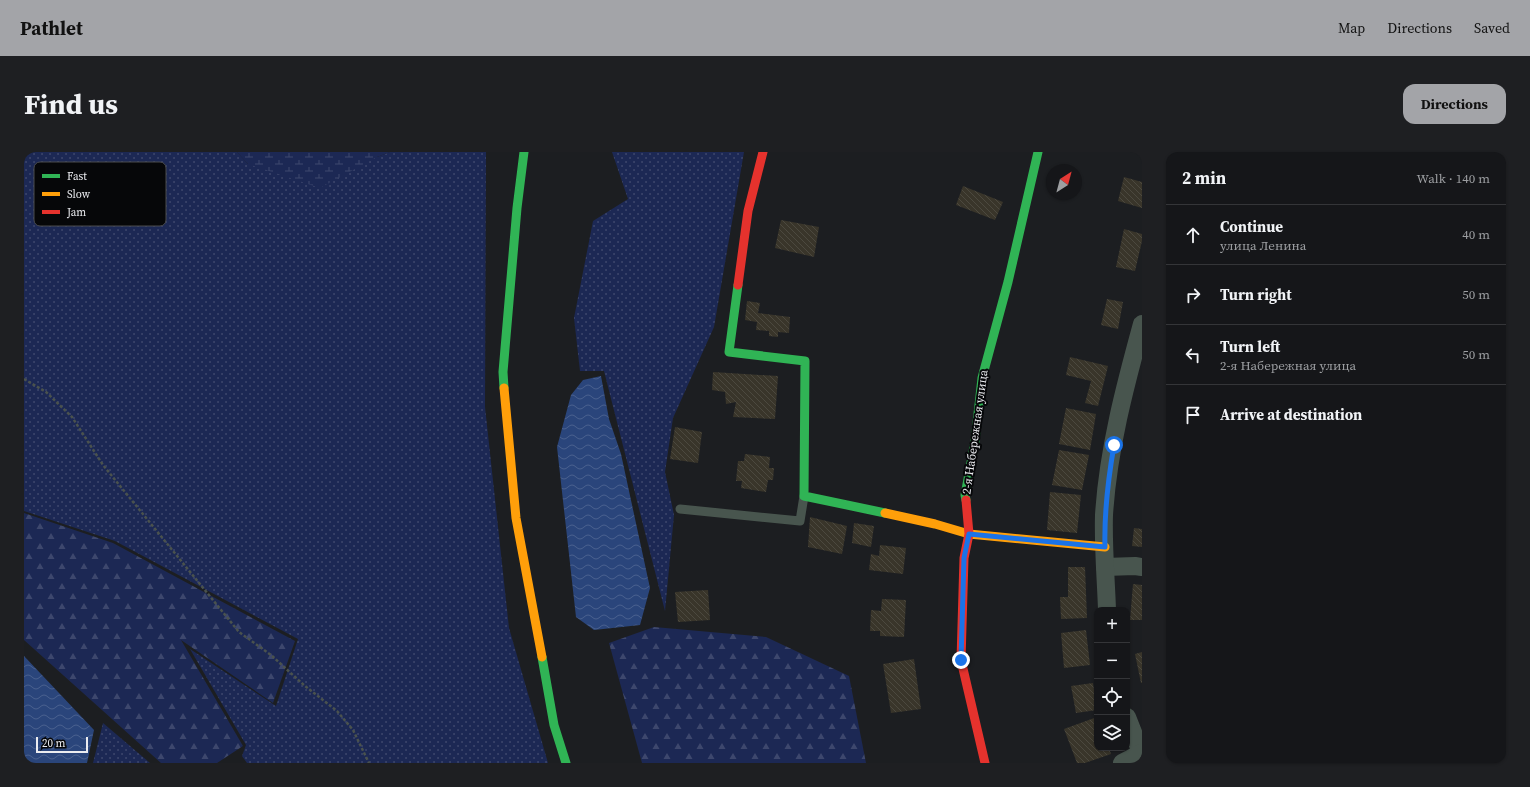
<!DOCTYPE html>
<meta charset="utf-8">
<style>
:root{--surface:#151619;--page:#1e1f22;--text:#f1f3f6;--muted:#9d9fa2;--line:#343538;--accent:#a3a4a8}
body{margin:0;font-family:"Source Serif 4",serif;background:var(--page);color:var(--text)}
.controls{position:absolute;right:12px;bottom:12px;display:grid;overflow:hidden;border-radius:8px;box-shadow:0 1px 3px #0004}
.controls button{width:36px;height:36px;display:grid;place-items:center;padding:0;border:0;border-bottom:1px solid var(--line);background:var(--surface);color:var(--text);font:20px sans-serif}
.compass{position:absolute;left:1022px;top:12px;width:36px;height:36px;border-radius:50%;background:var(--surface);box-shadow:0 1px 3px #0004;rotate:36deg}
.scale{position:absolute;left:12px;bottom:10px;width:52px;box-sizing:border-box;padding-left:4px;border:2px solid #ebecf0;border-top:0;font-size:11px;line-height:14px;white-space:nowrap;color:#ebecf0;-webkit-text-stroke:3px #060709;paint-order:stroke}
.stop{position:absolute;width:12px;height:12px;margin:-9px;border:3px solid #1a73e8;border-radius:50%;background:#fff}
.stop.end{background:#1a73e8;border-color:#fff;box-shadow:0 1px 4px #0008}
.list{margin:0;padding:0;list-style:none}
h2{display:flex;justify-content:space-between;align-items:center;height:52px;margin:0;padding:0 16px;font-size:17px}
h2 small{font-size:13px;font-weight:400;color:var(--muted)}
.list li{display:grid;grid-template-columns:26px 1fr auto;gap:12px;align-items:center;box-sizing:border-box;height:60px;padding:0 16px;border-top:1px solid var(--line)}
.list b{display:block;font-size:15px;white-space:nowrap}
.list p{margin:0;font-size:13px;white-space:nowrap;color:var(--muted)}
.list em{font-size:13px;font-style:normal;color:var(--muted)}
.icon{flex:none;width:22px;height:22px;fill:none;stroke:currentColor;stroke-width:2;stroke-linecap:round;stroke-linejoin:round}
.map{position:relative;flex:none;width:1118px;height:611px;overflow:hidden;border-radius:12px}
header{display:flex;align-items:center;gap:24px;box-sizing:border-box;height:56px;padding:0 20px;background:var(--accent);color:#111}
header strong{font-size:19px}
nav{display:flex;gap:22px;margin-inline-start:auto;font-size:14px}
.intro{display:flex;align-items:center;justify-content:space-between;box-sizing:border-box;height:96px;padding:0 24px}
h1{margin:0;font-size:28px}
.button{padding:10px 18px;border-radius:12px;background:var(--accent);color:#111;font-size:14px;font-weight:700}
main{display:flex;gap:24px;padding:0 24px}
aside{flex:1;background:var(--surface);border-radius:12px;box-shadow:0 1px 3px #0004}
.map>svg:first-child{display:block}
.grass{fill:url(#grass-dots)}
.forest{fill:url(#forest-firs)}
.wetland{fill:url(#wetland-marsh)}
.water{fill:url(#water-waves)}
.building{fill:url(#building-back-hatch)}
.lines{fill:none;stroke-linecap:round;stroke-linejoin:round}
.path{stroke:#4a524e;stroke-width:2.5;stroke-dasharray:3 2;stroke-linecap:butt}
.lane{stroke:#48554e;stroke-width:9}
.street{stroke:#48554e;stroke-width:18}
.fast{stroke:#30b455;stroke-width:9}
.slow{stroke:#ff9f0a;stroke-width:9}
.jam{stroke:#e5322d;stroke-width:9}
.route{stroke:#1a73e8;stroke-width:5}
.labels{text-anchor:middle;stroke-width:4;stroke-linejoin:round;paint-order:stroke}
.street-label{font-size:12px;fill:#ebecf0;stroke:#060709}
.key{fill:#060709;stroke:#4b4c4e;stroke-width:1}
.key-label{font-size:11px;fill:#ebecf0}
</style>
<header>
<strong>Pathlet</strong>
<nav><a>Map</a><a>Directions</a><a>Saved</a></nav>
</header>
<div class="intro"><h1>Find us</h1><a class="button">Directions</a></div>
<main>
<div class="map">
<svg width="1118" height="611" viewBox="0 0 1118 611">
<defs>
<pattern id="grass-dots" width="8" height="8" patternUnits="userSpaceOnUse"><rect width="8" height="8" fill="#1c2854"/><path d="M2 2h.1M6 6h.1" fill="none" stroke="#3d476d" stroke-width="1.8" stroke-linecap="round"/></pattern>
<pattern id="forest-firs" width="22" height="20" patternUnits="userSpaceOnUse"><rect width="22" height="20" fill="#1c2854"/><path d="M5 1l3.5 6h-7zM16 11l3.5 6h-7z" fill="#3d476d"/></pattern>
<pattern id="wetland-marsh" width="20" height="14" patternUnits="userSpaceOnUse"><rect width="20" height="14" fill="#1c2854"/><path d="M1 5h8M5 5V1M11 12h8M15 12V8" fill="none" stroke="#3d476d"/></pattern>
<pattern id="water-waves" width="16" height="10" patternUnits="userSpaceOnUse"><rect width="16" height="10" fill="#2a457b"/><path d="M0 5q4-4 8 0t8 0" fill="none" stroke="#49608e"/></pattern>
<pattern id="building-back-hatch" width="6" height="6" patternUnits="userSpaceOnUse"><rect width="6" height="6" fill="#39352a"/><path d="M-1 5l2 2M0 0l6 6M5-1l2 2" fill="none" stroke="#4c493f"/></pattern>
</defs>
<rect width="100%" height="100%" fill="#1c1e21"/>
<g class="grass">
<path d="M0 0H213L224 12 353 5 366 0H462L461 255 485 476 524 611H223L218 604 222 593 166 497 252 554 274 487 91 389 0 359Z"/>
<path d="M588 0H720L690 175 649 266 641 320 650 363 641 459 580 219H556L550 166 569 69 604 47Z"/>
<path d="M79 571 126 611H69Z"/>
</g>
<g class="forest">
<path d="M0 361 89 391 271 489 249 551 157 488 219 594 193 611H137L0 488Z"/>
<path d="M630 475 742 485 825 524 842 611H618L585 491Z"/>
</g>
<path class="wetland" d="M213 0H366L353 5 296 36 224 12Z"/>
<g class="water">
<path d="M577 224 585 267 597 302 626 436 616 473 570 478 552 465 533 295 547 243 559 228Z"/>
<path d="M0 504 70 578 63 611H0Z"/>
</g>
<g class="building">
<path d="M1100 25 1118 30V56L1094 49Z"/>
<path d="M939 34 979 50 971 68 932 53Z"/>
<path d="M757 68 795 75 790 105 751 96Z"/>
<path d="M1100 77 1118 82V89L1111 119 1092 115Z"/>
<path d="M1083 147 1099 150 1094 177 1077 173Z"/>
<path d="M723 149 736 151 734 161 766 165 765 181 754 180V185L745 184V179L732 178 733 170 721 168Z"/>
<path d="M1046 205 1084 214 1074 254 1061 251 1067 229 1042 223Z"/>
<path d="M689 220 754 224 751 267 709 265 712 250 702 252 701 240 688 238Z"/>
<path d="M1042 256 1072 262 1066 298 1035 292Z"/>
<path d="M651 275 678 280 674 311 646 307Z"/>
<path d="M1035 298 1065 303 1058 338 1028 333Z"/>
<path d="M721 302 746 305 745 316H750L749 328H744L742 340 717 336 718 329H712L714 309H720Z"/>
<path d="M1026 340 1057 343 1053 381 1023 378Z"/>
<path d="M786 365 823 374 818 402 784 395Z"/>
<path d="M830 371 850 374 847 395 828 391Z"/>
<path d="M1110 376 1118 377V395L1108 394Z"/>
<path d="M856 393 882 396 879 422 845 418 847 402 855 404Z"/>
<path d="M1044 415H1061L1063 466 1037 467 1036 445H1044Z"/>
<path d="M1109 432 1118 433V468H1106Z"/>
<path d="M684 438 686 468 654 470 651 440Z"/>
<path d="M858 447 882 448 880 485 856 484V479H846L847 458 857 459Z"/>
<path d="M1062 478 1066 513 1040 516 1037 481Z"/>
<path d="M1118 500V531H1117L1111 502Z"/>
<path d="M890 507 897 557 867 561 859 512Z"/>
<path d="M1069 531 1073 558 1052 561 1047 534Z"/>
<path d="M1073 565V596H1085L1087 602 1061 611H1053L1040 577Z"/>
</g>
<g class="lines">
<path class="path" d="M0 227 22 240 48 265 79 313 215 480 247 503 281 534 313 559 329 578 345 611"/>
<path class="lane" d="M656 357 776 369 780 344"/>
<g class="street">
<path d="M1081 415 1111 414 1118 415"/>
<path d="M1083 458C1082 427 1079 395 1080 363 1084 298 1101 234 1118 172"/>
<path d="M1103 565 1118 603"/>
<path d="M1098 611 1117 601"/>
</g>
<g class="fast">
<path d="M714 133 705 200 781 209 780 344 861 361"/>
<path d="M480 236 479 220 493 56 500 0"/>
<path d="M942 348 941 343 951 289 958 226 984 130 1014 0"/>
<path d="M518 505 530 573 542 611"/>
</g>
<g class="slow">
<path d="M480 236 492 366 518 505"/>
<path d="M861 361 911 372 945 382 1081 395"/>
</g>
<g class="jam">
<path d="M714 133 724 59 739 0"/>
<path d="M942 348 945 382 940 406 937 508 961 611"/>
</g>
</g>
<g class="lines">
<path class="route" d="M937 508 940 406 945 382 1081 395C1080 361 1084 328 1090 293"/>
</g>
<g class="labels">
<g class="street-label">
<text transform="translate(951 280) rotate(-82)" y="4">2-я Набережная улица</text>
</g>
</g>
<rect x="10" y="10" width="132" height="64" rx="6" class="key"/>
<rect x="18" y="22" width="18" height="4" fill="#30b455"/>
<rect x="18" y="40" width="18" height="4" fill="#ff9f0a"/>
<rect x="18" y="58" width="18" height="4" fill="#e5322d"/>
<g class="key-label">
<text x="43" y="28">Fast</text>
<text x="43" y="46">Slow</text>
<text x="43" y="64">Jam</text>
</g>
</svg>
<div class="controls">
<button>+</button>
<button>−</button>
<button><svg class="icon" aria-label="locate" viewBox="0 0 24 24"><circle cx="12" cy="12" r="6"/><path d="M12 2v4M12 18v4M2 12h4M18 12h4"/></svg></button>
<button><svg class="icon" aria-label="layers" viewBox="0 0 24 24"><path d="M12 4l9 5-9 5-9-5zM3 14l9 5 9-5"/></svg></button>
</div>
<svg class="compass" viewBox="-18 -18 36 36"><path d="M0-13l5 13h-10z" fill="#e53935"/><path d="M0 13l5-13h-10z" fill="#9d9fa2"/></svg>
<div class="scale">20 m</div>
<div class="stop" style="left:1090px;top:293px"></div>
<div class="stop end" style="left:937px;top:508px"></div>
</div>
<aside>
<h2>2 min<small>Walk · 140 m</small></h2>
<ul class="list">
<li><svg class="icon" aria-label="ahead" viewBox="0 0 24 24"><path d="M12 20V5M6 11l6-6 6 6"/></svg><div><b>Continue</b><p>улица Ленина</p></div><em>40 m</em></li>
<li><svg class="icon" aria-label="right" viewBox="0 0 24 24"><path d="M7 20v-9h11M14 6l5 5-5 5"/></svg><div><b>Turn right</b></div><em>50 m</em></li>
<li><svg class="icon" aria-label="left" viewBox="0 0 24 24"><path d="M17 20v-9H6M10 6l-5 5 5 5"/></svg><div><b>Turn left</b><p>2-я Набережная улица</p></div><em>50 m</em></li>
<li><svg class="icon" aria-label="arrive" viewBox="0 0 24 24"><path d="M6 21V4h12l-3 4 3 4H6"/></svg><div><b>Arrive at destination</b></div></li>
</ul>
</aside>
</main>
